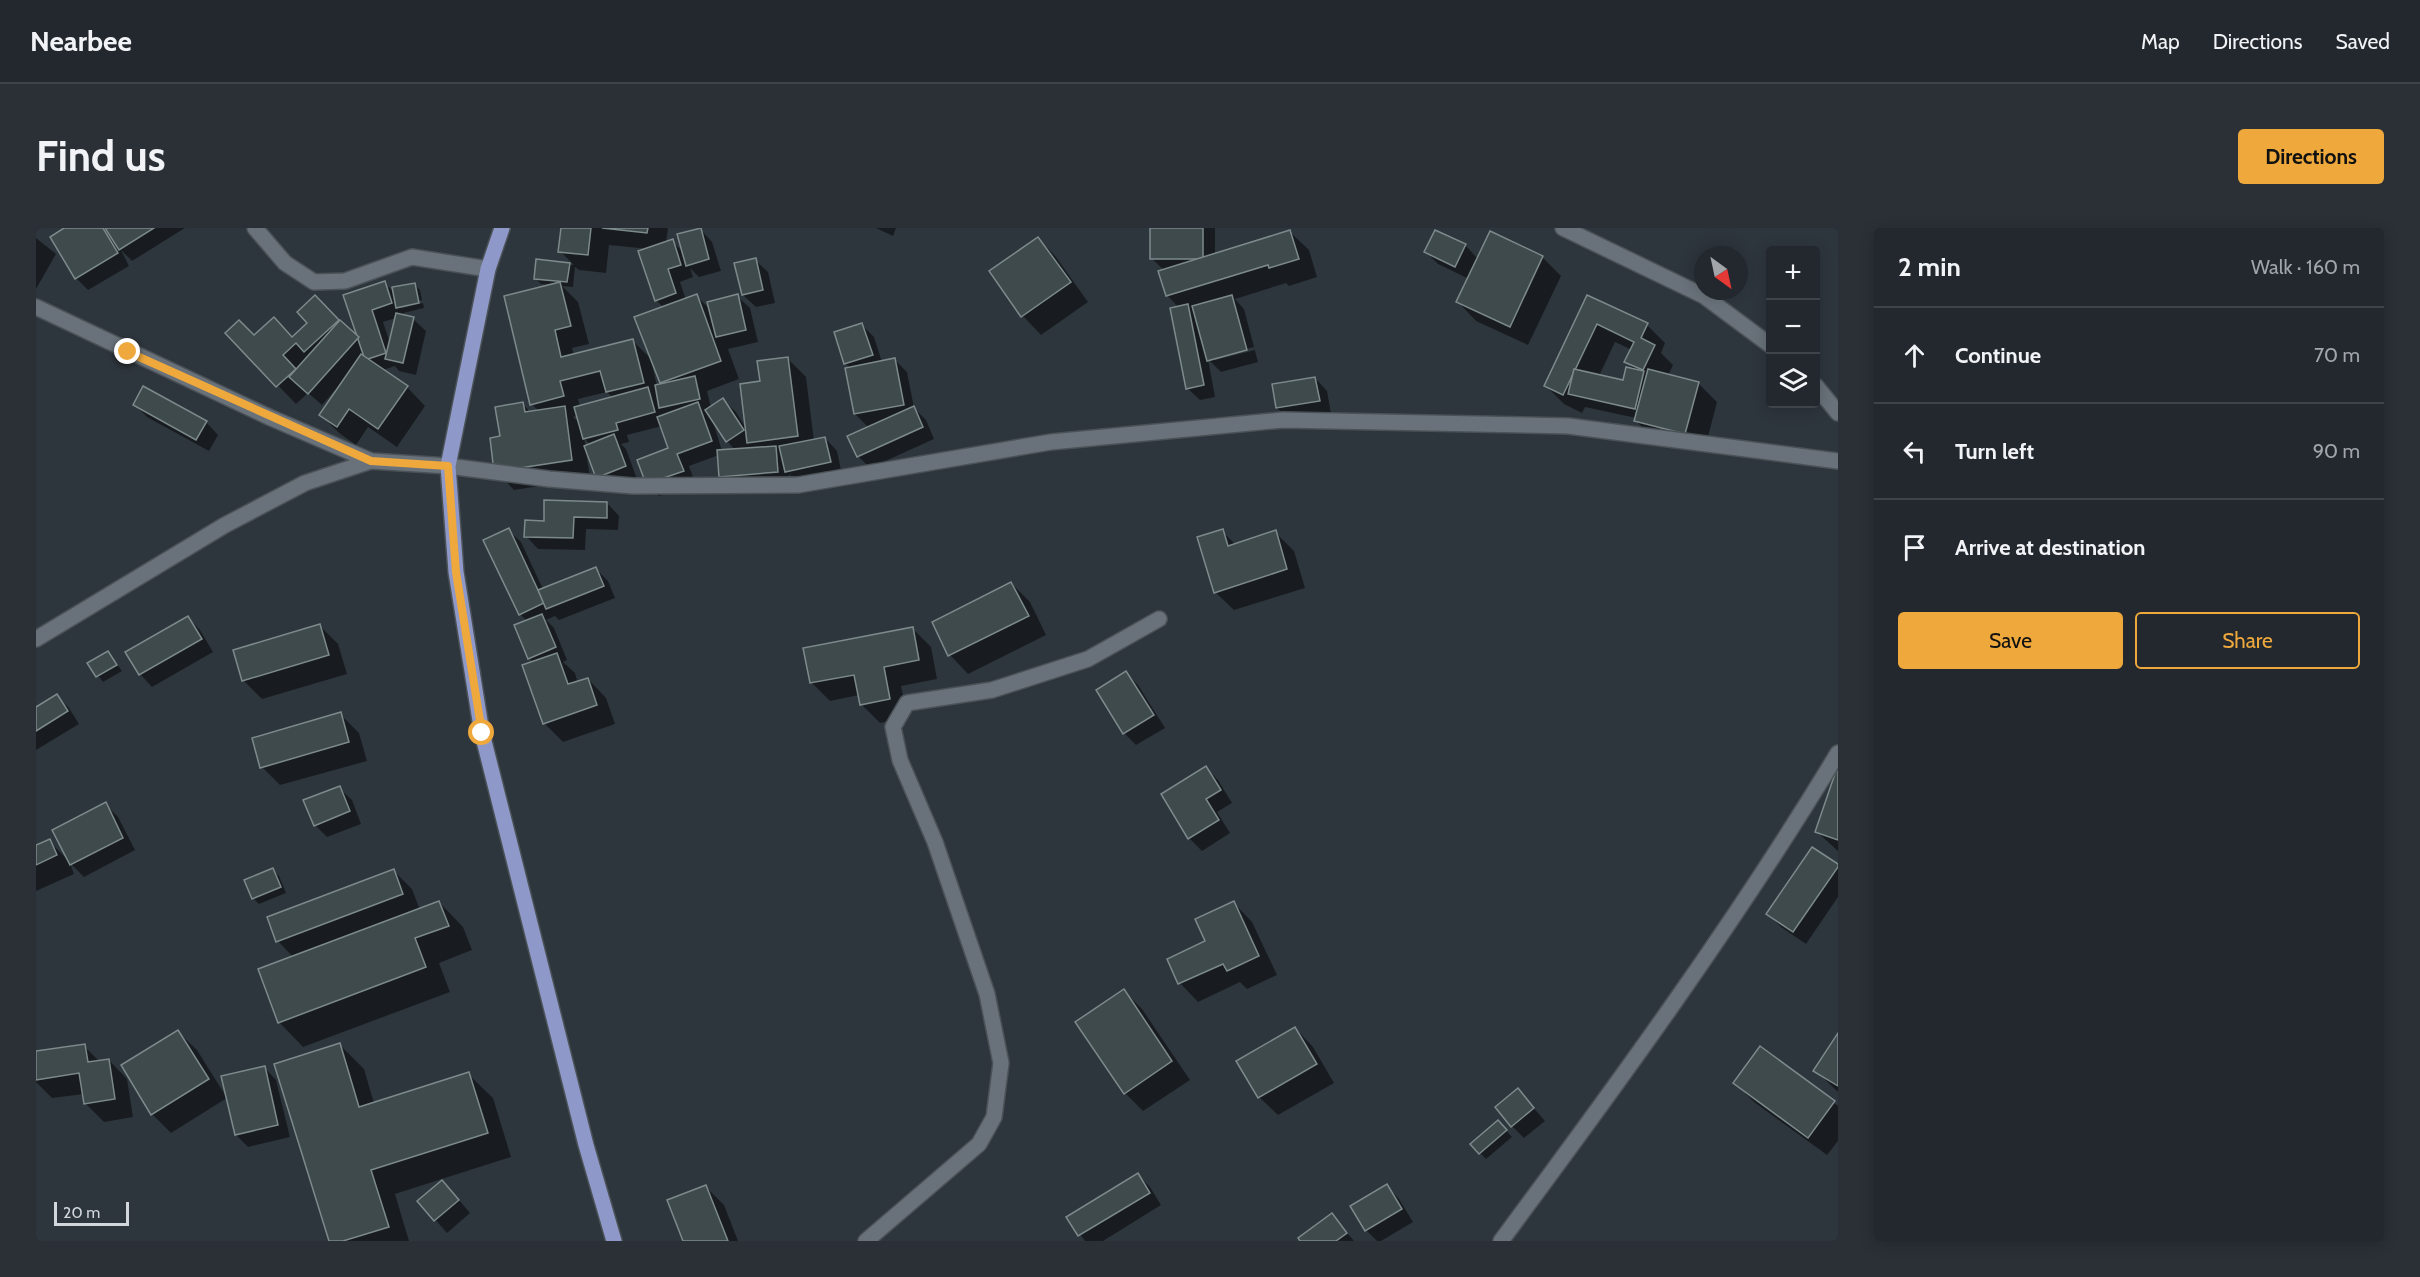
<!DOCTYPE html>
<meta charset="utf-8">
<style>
:root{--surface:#22282e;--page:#2a3036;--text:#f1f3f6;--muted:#a2a6aa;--line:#3f444a;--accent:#eea83c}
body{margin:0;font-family:Cabin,sans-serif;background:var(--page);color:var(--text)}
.controls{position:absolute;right:18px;top:18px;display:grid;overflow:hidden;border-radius:6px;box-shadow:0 3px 15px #0003}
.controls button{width:54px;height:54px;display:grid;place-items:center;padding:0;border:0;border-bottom:2px solid var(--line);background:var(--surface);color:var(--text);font:30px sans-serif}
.compass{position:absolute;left:1658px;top:18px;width:54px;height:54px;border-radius:50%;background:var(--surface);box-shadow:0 3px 15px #0003;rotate:147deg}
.scale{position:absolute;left:18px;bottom:15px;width:75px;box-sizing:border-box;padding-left:6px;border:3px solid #d2d7db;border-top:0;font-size:16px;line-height:21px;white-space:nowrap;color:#d2d7db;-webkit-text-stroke:4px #2e363d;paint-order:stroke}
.stop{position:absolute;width:18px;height:18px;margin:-14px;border:4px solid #eea83c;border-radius:50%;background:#fff}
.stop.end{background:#eea83c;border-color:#fff;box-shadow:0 2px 6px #0008}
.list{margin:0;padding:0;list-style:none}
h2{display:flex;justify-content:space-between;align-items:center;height:78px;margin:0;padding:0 24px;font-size:26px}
h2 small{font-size:20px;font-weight:400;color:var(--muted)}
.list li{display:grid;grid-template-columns:39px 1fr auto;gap:18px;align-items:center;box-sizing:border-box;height:96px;padding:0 24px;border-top:2px solid var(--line)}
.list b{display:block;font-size:22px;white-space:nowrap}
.list em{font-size:20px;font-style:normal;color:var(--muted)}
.actions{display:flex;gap:12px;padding:18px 24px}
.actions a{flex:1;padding:14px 0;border:2px solid var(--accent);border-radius:6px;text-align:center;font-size:21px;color:var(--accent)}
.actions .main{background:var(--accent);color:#111}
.icon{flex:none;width:33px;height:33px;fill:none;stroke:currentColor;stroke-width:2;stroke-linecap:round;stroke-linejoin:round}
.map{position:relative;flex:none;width:1802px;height:1013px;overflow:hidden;border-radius:6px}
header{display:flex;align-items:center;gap:36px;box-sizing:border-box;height:84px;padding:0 30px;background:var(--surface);border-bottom:2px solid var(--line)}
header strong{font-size:28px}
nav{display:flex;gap:33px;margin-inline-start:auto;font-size:21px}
.intro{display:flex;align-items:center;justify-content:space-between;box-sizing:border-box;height:144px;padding:0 36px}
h1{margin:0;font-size:42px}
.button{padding:15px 27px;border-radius:6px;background:var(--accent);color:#111;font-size:21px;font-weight:700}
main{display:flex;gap:36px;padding:0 36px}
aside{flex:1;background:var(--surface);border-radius:6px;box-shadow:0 3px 15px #0003}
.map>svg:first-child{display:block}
.shadow{fill:#0007;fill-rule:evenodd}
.building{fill:#3e4a4c;stroke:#7d8a8c;stroke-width:1.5}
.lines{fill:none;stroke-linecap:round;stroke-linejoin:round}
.minor-casing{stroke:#4b5257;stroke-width:18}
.tertiary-casing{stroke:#4b5257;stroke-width:18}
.primary-casing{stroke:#4b5257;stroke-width:18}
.minor{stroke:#69727a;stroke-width:15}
.tertiary{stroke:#69727a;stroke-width:15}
.primary{stroke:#8e99c9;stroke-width:15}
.route{stroke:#eea83c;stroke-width:8}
</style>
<header>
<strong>Nearbee</strong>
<nav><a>Map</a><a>Directions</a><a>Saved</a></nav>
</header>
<div class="intro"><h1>Find us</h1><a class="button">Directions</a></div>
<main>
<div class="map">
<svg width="1802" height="1013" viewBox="0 0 1802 1013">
<rect width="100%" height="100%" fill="#2e363d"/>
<g class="shadow">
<path d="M31 0H149L96 33 85 22 93 38 52 62 40 50Z"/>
<path d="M527 0H632L630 15 636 13 647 24 664 1 676 14 685 43 663 49 654 40 657 49 644 54 650 72 660 68 675 82 701 68 714 80 722 114 692 121 703 151 671 163 675 180 687 172 700 184 711 202 725 154 751 130 770 149 778 213 789 210 801 223 806 247 762 256 753 246 754 256 697 260 685 248 683 227 653 238 659 255 623 268 611 256 634 221 626 198 591 207 593 214 585 216 590 221 601 251 562 249 550 223 554 250 478 262 460 243 465 210 487 176 495 185 503 184 496 176 516 57 505 56 499 50 502 33 538 37 524 23ZM573 17 613 21 620 72 628 80 617 133 596 112 538 127 536 120 553 116 542 74 526 58 537 59 539 39 543 42 570 45ZM618 135 625 154 627 156 621 158 616 136ZM571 164 577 170 544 179 542 171ZM542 187 545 196 537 189ZM676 190 691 213 699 222 686 223ZM548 210 555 217 550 219Z"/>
<path d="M840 0H860L857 8Z"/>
<path d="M1115 0H1179V27L1254 4 1273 22 1281 49 1253 58 1250 55 1199 71 1208 81 1222 134 1185 144 1172 131 1179 169 1164 172 1151 160 1143 80 1131 67 1128 42 1115 30ZM1218 119 1219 122 1179 132V129Z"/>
<path d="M0 10 20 26 0 61Z"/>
<path d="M1002 10 1020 29 1052 74 1005 107 987 88 955 44Z"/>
<path d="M1429 17 1442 31 1506 29 1525 48 1492 117 1440 93 1422 74 1433 51 1402 36 1390 24Z"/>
<path d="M719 32 732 44 739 75 720 79 707 67Z"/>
<path d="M348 55 359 65 378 56 384 62 386 72 365 77V80L387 75 388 80 367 85 368 89 377 91 390 103 380 147 363 143 359 138 347 142 371 159 389 178 361 219 332 199 320 217 303 205 285 187 303 161 301 160 286 177 272 165 260 176 191 105 219 109 257 110 273 95 279 69 324 112 309 68ZM360 90 354 115 347 94Z"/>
<path d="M1552 69 1611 97 1629 115 1625 125 1637 137 1632 148 1662 155 1681 174 1668 224 1618 211 1600 193V190L1549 179 1546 185 1528 176 1510 158ZM1579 114 1596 122 1590 133 1599 143 1588 154 1563 148Z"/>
<path d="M826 97 838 109 846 134 859 132 871 144 878 180 890 192 898 211 834 240 822 228 833 200 819 186 814 140 809 135Z"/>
<path d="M1279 150 1291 163 1295 185 1253 192 1241 180Z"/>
<path d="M99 177 170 194 182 207 173 223 111 189Z"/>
<path d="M571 275 583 288 582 302 550 301 549 322 502 321 490 308 509 294Z"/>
<path d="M472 302 485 314 507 361 559 340 572 353 579 370 523 392 519 388 510 392 518 400 531 432 527 434 539 445 542 455 552 451 570 470 579 496 527 514 508 495 498 435 493 430 491 393 484 386Z"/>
<path d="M1186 303 1200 317 1239 304 1258 323 1269 360 1198 382 1179 364Z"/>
<path d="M975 355 994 374 1010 407 932 446 914 427Z"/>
<path d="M152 390 164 402 177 424 116 459 104 446Z"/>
<path d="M284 398 302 416 311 446 226 471 207 452Z"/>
<path d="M876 400 895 419 901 451 865 458 872 489 844 495 825 476 823 467 794 473 775 454Z"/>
<path d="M72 424 86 443 67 454 53 436Z"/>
<path d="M1090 445 1102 457 1129 500 1100 517 1088 505Z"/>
<path d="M21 468 33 480 43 496 0 522V481Z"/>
<path d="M304 486 323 505 331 533 244 557 226 539Z"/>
<path d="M1170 540 1182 552 1196 575 1181 584 1194 605 1166 623 1153 610 1127 566Z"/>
<path d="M1802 541V623L1781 604Z"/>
<path d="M303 560 316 572 325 596 291 609 279 597Z"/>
<path d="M69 576 82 589 99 622 48 649 34 635 38 646 0 663V615L2 618 13 613 32 632Z"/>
<path d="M1802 638V669L1770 716 1745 699 1732 686Z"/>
<path d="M237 642 243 648 250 665 223 676 217 670 210 653Z"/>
<path d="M357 642 376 661 384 682 403 674 427 699 436 722 403 735 414 764 267 819 243 794 257 729 242 713Z"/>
<path d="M1198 675 1216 694 1241 747 1211 761 1204 754 1162 774 1144 755 1133 731 1171 714Z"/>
<path d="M1088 763 1106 781 1154 852 1107 883 1089 865Z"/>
<path d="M1259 800 1277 819 1298 855 1242 887 1223 869Z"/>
<path d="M142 804 161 822 191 870 135 905 116 886Z"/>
<path d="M1802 808V864L1779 842Z"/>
<path d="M304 817 328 841 338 875 432 846 457 870 475 929 359 966 373 1013H294Z"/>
<path d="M48 818 64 834 73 832 91 851 97 889 68 894 49 875 48 866 16 870 0 854V825Z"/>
<path d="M1724 820 1802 878V913L1791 927 1718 874 1699 855Z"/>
<path d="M228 839 240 852 254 909 212 919 200 907Z"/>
<path d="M1482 862 1509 893 1488 910 1476 898Z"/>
<path d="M1468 900 1476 909 1450 931 1436 916Z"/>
<path d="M1102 947 1114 959 1125 977 1067 1013H1049L1032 989Z"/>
<path d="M1351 958 1363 971 1377 994 1345 1013H1341L1330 1002Z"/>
<path d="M670 959 688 977 702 1013H649Z"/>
<path d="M418 966 434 985 411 1005 383 973Z"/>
<path d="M1296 987 1318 1013H1266Z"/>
</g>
<g class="building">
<path d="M28 0H67L82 25 39 51 14 9Z"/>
<path d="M69 0H118L83 22Z"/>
<path d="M525 0H555L552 27 522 24Z"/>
<path d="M566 0H612L611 5Z"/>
<path d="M665 0 673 31 650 38 641 6Z"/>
<rect x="1114" y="0" width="53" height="31"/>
<path d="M1254 2 1263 31 1233 40 1232 37 1130 68 1122 43Z"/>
<path d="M1399 2 1430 16 1419 39 1388 24Z"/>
<path d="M1454 3 1507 28 1474 99 1420 74Z"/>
<path d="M1002 9 1035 54 985 89 953 43Z"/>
<path d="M637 11 645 37 632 41 640 65 619 73 602 23Z"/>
<path d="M720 30 727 62 706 67 698 35Z"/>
<path d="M500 31 534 35 531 54 498 51Z"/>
<path d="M349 53 356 75 336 82 350 125 329 132 307 67Z"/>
<path d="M524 54 535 98 519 102 525 129 597 111 608 155 570 164 564 143 524 153 528 168 494 177 468 68Z"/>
<path d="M379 55 383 75 360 80 356 59Z"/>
<path d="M661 66 685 133 624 155 598 89Z"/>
<path d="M702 66 710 102 680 109 671 74Z"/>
<path d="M279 67 303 92 268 124 260 115 247 127 260 141 240 159 189 105 203 92 218 107 238 89 256 109 271 95 261 84Z"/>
<path d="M1196 67 1211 122 1171 133 1156 78Z"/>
<path d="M1551 67 1612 95 1605 110 1619 117 1607 142 1588 134 1598 114 1561 96 1527 167 1508 158Z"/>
<path d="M1152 76 1168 157 1150 161 1134 80Z"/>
<path d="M360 85 378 89 367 135 349 131Z"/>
<path d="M304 92 323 109 272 166 253 149Z"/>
<path d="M826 95 837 127 808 136 798 104Z"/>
<path d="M325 126 372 158 342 201 313 181 301 199 283 187Z"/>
<path d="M752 129 762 208 711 215 704 156 724 153 721 133Z"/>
<path d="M859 130 868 177 818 186 809 140Z"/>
<path d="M1590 139 1608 143 1599 181 1532 166 1538 141 1587 152Z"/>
<path d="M1612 141 1663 154 1649 206 1598 193Z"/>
<path d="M659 148 664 171 623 180 619 157Z"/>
<path d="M1279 149 1284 173 1240 180 1236 156Z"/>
<path d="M107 158 171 193 160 212 97 177Z"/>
<path d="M612 159 619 184 580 195 582 202 547 211 538 179Z"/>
<path d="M687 170 708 202 690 214 669 182Z"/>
<path d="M487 174 489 184 529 178 536 232 458 244 454 210 464 208 459 179Z"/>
<path d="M662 174 676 213 641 226 648 243 610 256 601 232 632 220 621 189Z"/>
<path d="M878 178 887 199 821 229 811 208Z"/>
<path d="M578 206 590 238 560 250 548 218Z"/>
<path d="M789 209 795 234 749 244 743 218Z"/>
<path d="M740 218 742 244 683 249 681 222Z"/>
<path d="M508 272 571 274V290L538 289 537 310 488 309 489 292 508 293Z"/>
<path d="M473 300 508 375 483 387 447 312Z"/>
<path d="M1187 301 1192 318 1240 302 1251 341 1178 365 1161 309Z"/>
<path d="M560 339 568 358 510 381 502 362Z"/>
<path d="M975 354 993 388 912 428 896 394Z"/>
<path d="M506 386 520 419 492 431 478 397Z"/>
<path d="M152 388 166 411 103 447 89 424Z"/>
<path d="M284 396 293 427 206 453 197 422Z"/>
<path d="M877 399 883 432 848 439 854 471 824 477 818 447 774 455 767 420Z"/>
<path d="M72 423 81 437 60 449 51 435Z"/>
<path d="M521 425 532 456 552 450 561 477 507 496 486 437Z"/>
<path d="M1090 443 1118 487 1087 506 1060 462Z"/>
<path d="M21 466 32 483 0 503V479Z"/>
<path d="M305 484 313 514 224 540 216 510Z"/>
<path d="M1802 537V612L1779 604Z"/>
<path d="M1170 538 1185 562 1170 571 1183 592 1152 611 1125 566Z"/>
<path d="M304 558 314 583 278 598 267 572Z"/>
<path d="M70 574 87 610 34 637 16 602Z"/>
<path d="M14 611 21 627 0 637V617Z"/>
<path d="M1776 619 1802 636V639L1757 704 1730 686Z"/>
<path d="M237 640 245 659 216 671 208 652Z"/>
<path d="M358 641 367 666 240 714 231 689Z"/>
<path d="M403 673 413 698 379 710 390 739 242 795 222 741Z"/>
<path d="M1198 673 1223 728 1191 743 1187 736 1142 756 1131 731 1169 713 1159 691Z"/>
<path d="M1088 761 1136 833 1088 866 1039 794Z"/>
<path d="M1259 799 1281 836 1222 870 1200 833Z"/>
<path d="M142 802 173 851 115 887 85 837Z"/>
<path d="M1802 805V858L1777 843Z"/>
<path d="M304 815 323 879 433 844 452 905 335 942 353 999 307 1013H293L238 836Z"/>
<path d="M49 816 52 834 73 831 79 871 48 876 43 845 0 852V823Z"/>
<path d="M1724 818 1799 873 1772 910 1697 855Z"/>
<path d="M229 838 242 897 199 907 185 848Z"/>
<path d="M1482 860 1498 880 1475 899 1459 879Z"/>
<path d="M1462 892 1471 902 1443 926 1434 916Z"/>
<path d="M1102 945 1114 965 1042 1008 1030 989Z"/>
<path d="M406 952 423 972 398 993 381 973Z"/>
<path d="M1351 956 1366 981 1329 1003 1314 978Z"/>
<path d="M670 957 692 1013H647L631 972Z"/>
<path d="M1296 985 1311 1005 1300 1013H1264L1262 1010Z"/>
</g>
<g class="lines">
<defs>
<g id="minor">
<path d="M219 0 249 35 278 54 309 53 376 29 452 41"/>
<path d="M1527 0 1668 68 1734 117"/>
<path d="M1780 158 1802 185"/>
<path d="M0 411 189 297 269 255 335 233"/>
<path d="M830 1013 943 916 958 889 965 835 951 766 899 614 864 532 857 499 871 475 956 462 1052 431 1123 391"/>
<path d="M1465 1013C1583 854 1700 694 1802 525"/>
</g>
<path id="tertiary" d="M0 79 233 189 335 233 412 238 513 251 597 258 762 257 1015 214 1247 192 1532 198 1802 233"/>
<path id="primary" d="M466 0 452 41 412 238 420 344 446 505 550 917 578 1013"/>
</defs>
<use href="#minor" class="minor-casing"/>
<use href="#tertiary" class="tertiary-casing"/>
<use href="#primary" class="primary-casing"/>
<use href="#minor" class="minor"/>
<use href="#tertiary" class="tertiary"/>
<use href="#primary" class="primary"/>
</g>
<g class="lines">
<path class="route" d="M92 124 335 233 412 238 420 344 446 505"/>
</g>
</svg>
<div class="controls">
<button>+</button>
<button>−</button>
<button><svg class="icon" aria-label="layers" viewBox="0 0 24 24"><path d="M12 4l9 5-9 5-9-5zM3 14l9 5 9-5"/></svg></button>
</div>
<svg class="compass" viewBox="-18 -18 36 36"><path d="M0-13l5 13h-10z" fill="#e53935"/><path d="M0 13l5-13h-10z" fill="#a2a6aa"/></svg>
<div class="scale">20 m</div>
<div class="stop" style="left:446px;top:505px"></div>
<div class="stop end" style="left:92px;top:124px"></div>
</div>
<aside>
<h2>2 min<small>Walk · 160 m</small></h2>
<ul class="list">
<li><svg class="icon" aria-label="ahead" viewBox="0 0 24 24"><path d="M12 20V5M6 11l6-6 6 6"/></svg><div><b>Continue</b></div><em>70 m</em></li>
<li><svg class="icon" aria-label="left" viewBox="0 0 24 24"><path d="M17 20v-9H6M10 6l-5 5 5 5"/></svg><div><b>Turn left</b></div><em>90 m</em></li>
<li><svg class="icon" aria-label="arrive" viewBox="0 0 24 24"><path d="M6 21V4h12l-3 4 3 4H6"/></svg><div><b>Arrive at destination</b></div></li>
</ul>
<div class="actions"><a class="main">Save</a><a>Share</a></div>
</aside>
</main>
